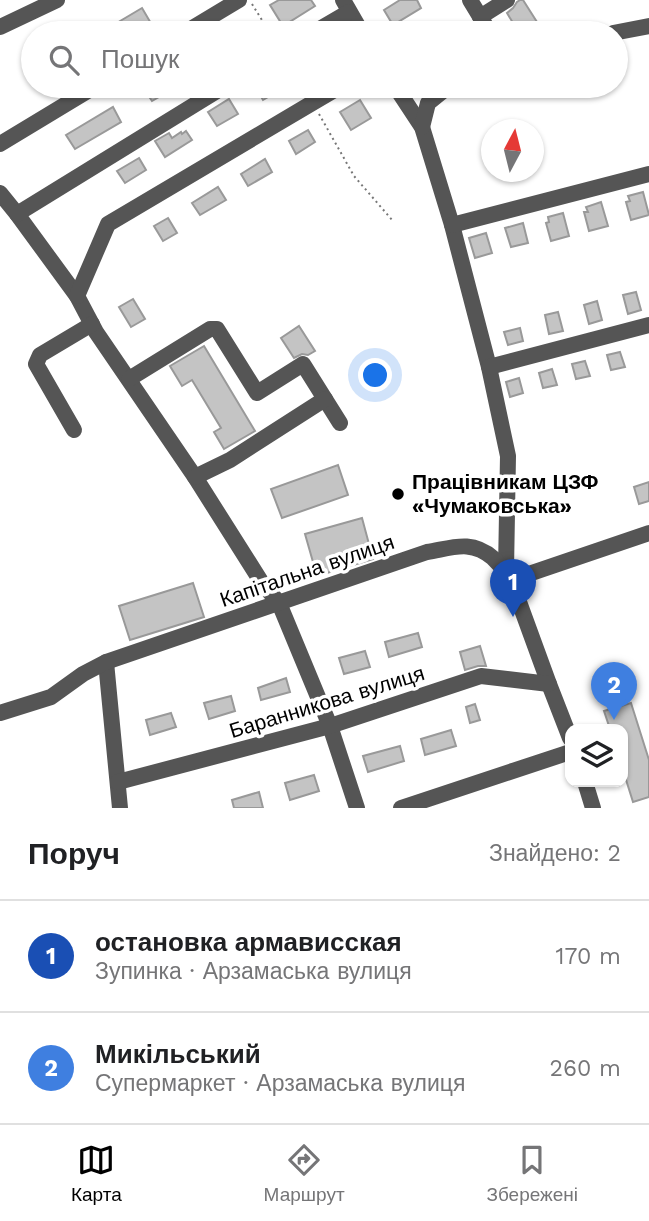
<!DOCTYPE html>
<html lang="uk">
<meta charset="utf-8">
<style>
:root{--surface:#fff;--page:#f2f2f2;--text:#202124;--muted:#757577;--line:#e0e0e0;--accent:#000}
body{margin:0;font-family:"Work Sans",sans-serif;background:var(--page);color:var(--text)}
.controls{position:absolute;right:21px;bottom:21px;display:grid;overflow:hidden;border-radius:14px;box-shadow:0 2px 5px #0004}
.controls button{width:63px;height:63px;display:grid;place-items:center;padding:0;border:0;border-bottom:2px solid var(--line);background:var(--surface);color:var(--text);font:35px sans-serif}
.compass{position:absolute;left:481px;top:119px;width:63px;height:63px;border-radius:50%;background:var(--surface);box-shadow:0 2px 5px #0004;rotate:7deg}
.you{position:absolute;left:376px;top:376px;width:24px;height:24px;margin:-18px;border:5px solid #fff;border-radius:50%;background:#1a73e8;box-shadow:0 0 0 10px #1a73e833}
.badge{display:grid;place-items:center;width:46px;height:46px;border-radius:50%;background:var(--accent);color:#fff;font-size:23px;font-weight:700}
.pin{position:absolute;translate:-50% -58px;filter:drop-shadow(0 2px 4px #0008)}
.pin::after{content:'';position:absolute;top:37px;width:24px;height:21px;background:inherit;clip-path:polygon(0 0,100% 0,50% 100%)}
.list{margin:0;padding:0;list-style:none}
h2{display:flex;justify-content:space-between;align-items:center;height:91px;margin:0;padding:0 28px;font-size:30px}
h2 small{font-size:23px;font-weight:400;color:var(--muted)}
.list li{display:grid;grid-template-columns:46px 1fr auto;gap:21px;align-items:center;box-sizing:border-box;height:112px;padding:0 28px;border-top:2px solid var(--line)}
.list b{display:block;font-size:26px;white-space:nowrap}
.list p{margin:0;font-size:23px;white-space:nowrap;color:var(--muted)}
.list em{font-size:23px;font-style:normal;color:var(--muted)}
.icon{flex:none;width:38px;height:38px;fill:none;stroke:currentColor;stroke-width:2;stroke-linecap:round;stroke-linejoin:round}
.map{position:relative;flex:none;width:649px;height:808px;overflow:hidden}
.search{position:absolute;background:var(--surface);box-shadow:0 2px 5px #0004;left:21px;right:21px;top:21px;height:77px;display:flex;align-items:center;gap:18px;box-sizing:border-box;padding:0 24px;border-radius:38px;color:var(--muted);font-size:26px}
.sheet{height:315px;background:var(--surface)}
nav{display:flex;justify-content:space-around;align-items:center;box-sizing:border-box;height:98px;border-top:2px solid var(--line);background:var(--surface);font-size:19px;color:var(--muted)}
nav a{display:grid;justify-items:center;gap:4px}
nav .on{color:var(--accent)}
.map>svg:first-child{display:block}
.building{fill:#c4c4c4;stroke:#999;stroke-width:2}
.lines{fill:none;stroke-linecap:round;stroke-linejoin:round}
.path{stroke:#777;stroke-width:2;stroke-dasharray:2 3.5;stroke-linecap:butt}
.minor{stroke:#555;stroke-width:16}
.poi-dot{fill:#000;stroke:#fff;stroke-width:2.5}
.labels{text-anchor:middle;stroke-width:7;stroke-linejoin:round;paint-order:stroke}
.poi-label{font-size:21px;font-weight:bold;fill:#000;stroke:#fff;text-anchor:start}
.street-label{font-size:21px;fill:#000;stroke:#fff}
</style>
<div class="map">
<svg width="649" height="808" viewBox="0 0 649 808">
<rect width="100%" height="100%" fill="#fff"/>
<g class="building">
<path d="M279 0H311L315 6 283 26 270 5Z"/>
<path d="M400 0H417L421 8 393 25 384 10Z"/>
<path d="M520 0H523L544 33H519L507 13 513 8 517 2Z"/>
<path d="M142 8 152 25 137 33H100Z"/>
<path d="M142 86H178L152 101Z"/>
<path d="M255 86H287L263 100Z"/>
<path d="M229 99 238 114 217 126 208 112Z"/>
<path d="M360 100 371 118 351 130 340 112Z"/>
<path d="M113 107 121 122 75 149 66 135Z"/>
<path d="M308 130 315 142 296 154 289 141Z"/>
<path d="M186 131 192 140 165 157 155 141 169 133 172 138 181 132 182 134Z"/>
<path d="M139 158 146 170 125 183 117 171Z"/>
<path d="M265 159 272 172 248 186 241 174Z"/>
<path d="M218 187 226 200 200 215 192 203Z"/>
<path d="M643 192 649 215 631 220 626 202 630 201 628 196Z"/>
<path d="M601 202 608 226 589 231 584 212H588L586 207Z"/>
<path d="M563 213 569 236 551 241 546 223 549 222 548 217Z"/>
<path d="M168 218 177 233 163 241 154 226Z"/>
<path d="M523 223 528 243 511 247 505 228Z"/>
<path d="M486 233 492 253 475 258 469 238Z"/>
<path d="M636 292 641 310 628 314 623 295Z"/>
<path d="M133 299 145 319 131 327 119 307Z"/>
<path d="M597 301 602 320 589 324 584 305Z"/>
<path d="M558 312 563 331 549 334 545 315Z"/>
<path d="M299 326 315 351 308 355 302 354 294 358 281 338Z"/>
<path d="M520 328 523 341 508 345 504 332Z"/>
<path d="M204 346 255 431 224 449 214 432 221 428 192 380 182 386 170 366Z"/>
<path d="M620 352 625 367 611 370 607 355Z"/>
<path d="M585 361 590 376 576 379 572 364Z"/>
<path d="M552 369 557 385 543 388 539 373Z"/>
<path d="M519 378 523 393 510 397 506 382Z"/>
<path d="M338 465 348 495 282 518 271 489Z"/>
<path d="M649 482V501L639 504 634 487Z"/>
<path d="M362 518 373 559 317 576 305 534Z"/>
<path d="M193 583 204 617 130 640 119 606Z"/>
<path d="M418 633 422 647 389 657 385 642Z"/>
<path d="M480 646 486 666H478L465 670 460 652Z"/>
<path d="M365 651 370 667 344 674 339 658Z"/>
<path d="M286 678 290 692 261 700 258 688Z"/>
<path d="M231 696 235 711 209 719 204 703Z"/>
<path d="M631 703 649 760V797L633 802 623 770V729H610L604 711Z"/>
<path d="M475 704 480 720 470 723 466 707Z"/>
<path d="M171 713 176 727 150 735 146 720Z"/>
<path d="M451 730 456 746 425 755 421 739Z"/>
<path d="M400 746 404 761 368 772 363 756Z"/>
<path d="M314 775 319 791 290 800 285 783Z"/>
<path d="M259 792 263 808H234L232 800Z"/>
</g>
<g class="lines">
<g class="path">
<path d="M252 4 270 33"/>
<path d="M319 114 354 176 393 221"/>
</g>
<g class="minor">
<path d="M343 0 362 33"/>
<path d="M470 0 490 33"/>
<path d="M480 17 507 0"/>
<path d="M0 27 57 0"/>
<path d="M184 33 239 0"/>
<path d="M313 33 349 12"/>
<path d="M613 33 649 26"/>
<path d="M395 86 422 127 452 225 489 367 508 456 506 570"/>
<path d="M422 127 428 103 449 86"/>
<path d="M0 144 96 86"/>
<path d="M0 193 17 214 77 296 96 332 195 477 262 583 279 603 330 726 357 808"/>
<path d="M17 214 225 86"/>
<path d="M452 225 649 174"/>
<path d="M77 296 108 224 341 86"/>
<path d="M489 367 649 325"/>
<path d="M129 379 210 329H217L257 393 303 364 340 423"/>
<path d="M74 430 36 364 40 355 92 324"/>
<path d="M195 477 230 460 325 399"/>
<path d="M511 580 649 533"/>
<path d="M106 662 120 808"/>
<path d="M0 713 51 697 83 674 106 662 427 552C452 548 471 539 493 558 500 565 506 571 511 580L549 684 570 738"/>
<path d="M118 782 330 726 481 676 549 684"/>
<path d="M585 782 593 808"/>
<path d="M401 808 570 752"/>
</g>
</g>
<circle class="poi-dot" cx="398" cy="494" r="7"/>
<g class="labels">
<g class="poi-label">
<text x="412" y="489">Працівникам ЦЗФ<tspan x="412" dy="24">«Чумаковська»</tspan></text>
</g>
<g class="street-label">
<text transform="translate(307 571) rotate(-19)" y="7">Капітальна вулиця</text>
<text transform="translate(327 702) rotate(-17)" y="7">Баранникова вулиця</text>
</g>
</g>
</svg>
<div class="controls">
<button><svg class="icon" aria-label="layers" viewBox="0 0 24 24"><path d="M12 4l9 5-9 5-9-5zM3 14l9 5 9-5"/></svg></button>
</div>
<svg class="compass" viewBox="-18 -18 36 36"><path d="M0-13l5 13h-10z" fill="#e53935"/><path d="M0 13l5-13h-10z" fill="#757577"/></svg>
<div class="you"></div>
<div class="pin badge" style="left:513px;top:617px;background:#1a4fb4">1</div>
<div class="pin badge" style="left:614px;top:720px;background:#3f7fe0">2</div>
<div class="search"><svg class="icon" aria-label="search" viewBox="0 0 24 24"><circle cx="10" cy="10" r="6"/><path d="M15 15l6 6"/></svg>Пошук</div>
</div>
<section class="sheet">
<h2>Поруч<small>Знайдено: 2</small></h2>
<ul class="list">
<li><span class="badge" style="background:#1a4fb4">1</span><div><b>остановка армависская</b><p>Зупинка · Арзамаська вулиця</p></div><em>170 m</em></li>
<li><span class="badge" style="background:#3f7fe0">2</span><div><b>Микільський</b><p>Супермаркет · Арзамаська вулиця</p></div><em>260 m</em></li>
</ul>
</section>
<nav>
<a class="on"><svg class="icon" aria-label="map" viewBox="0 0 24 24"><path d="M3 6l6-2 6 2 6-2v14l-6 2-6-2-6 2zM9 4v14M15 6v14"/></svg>Карта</a>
<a><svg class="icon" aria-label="directions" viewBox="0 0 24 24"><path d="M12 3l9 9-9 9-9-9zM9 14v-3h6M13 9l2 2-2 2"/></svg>Маршрут</a>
<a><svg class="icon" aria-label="saved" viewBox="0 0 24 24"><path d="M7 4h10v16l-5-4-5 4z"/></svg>Збережені</a>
</nav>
